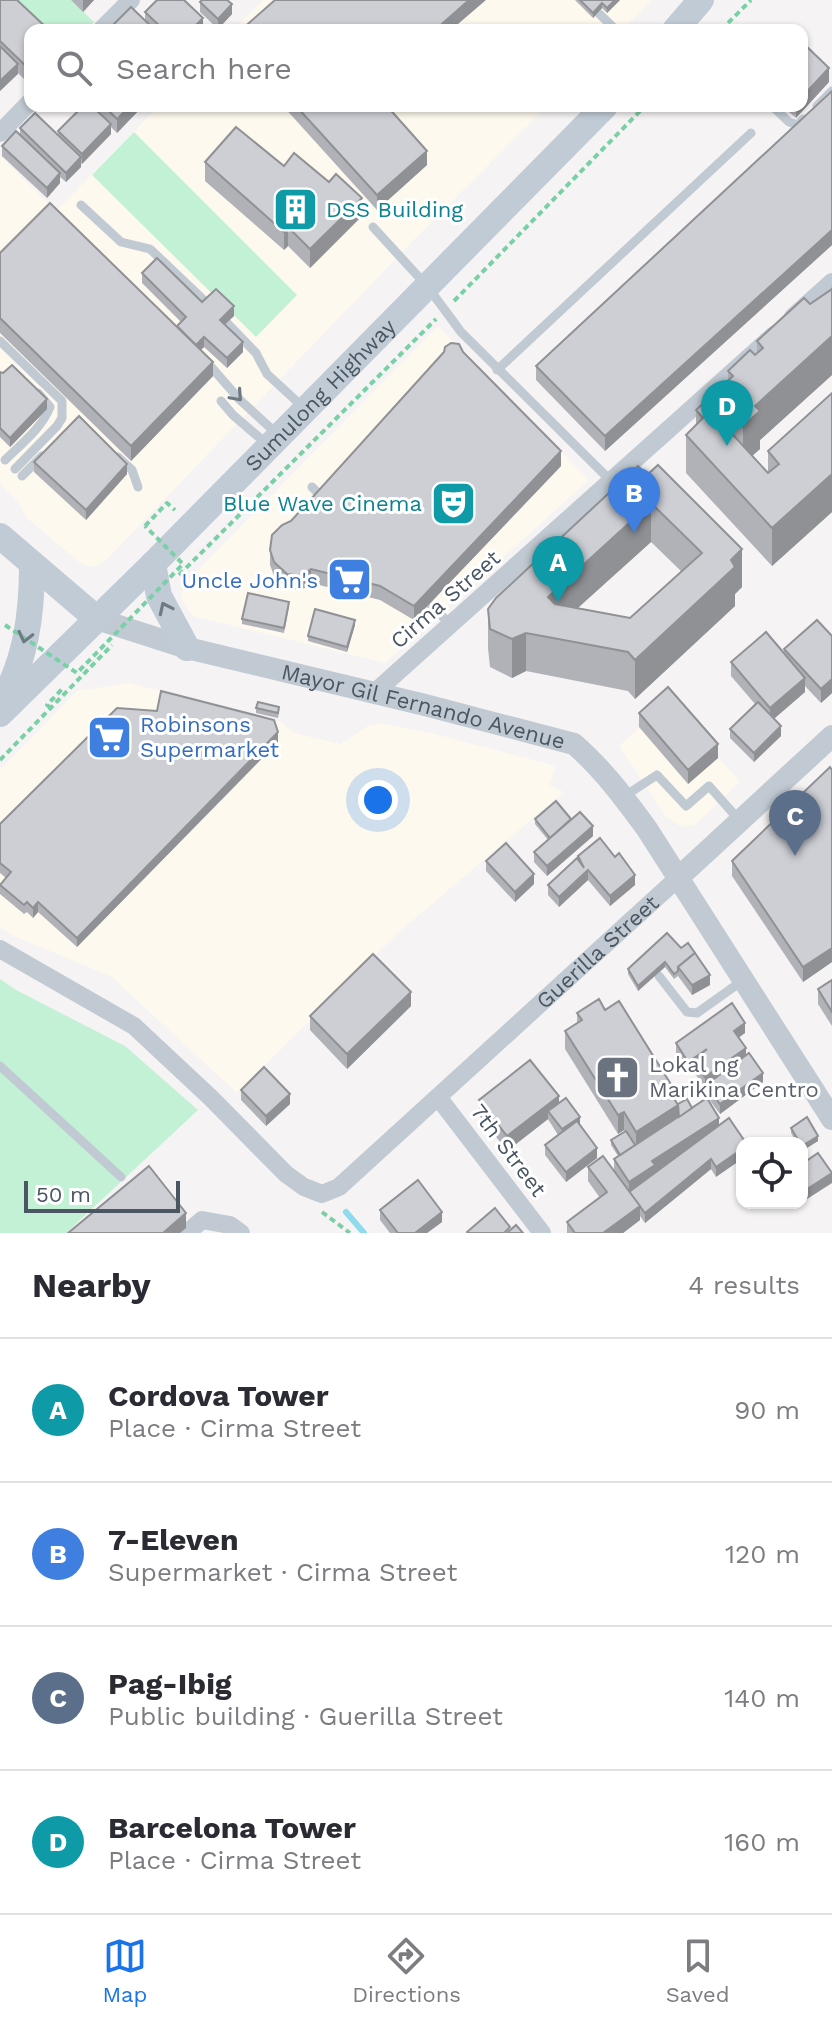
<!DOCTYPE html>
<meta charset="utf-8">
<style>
:root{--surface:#fff;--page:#f2f2f3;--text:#2b2b33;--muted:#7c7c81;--line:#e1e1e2;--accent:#1a73e8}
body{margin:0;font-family:"Work Sans",sans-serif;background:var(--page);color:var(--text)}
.controls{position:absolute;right:24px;bottom:24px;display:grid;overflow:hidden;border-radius:16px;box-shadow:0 2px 6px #0004}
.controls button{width:72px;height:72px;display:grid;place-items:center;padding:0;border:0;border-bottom:2px solid var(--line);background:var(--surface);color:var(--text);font:40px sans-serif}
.scale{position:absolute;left:24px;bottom:20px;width:156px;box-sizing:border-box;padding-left:8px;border:4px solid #4a5661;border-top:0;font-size:22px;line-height:28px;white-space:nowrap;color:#4a5661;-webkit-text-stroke:6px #fff;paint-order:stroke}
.you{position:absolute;left:378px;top:800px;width:28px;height:28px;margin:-20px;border:6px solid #fff;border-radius:50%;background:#1a73e8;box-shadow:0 0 0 12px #1a73e833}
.badge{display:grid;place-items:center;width:52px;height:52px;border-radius:50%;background:var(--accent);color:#fff;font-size:26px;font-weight:700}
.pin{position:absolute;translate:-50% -66px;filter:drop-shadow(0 2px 4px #0008)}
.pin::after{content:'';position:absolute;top:42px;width:28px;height:24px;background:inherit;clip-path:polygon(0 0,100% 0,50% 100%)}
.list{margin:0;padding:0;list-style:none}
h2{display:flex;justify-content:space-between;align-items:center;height:104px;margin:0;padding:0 32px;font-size:34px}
h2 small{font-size:26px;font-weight:400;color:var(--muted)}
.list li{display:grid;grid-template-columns:52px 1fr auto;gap:24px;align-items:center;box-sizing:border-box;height:144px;padding:0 32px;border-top:2px solid var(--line)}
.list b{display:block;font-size:30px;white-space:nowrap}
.list p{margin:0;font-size:26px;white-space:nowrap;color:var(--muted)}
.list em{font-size:26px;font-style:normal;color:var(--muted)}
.icon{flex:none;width:44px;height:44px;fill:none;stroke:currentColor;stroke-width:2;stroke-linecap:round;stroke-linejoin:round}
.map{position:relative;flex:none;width:832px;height:1233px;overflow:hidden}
.search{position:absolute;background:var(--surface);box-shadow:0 2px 6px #0004;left:24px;right:24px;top:24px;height:88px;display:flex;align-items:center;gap:20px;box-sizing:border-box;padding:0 28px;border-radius:16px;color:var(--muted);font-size:30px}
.sheet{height:680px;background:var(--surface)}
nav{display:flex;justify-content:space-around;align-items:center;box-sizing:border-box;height:112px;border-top:2px solid var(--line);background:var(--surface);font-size:22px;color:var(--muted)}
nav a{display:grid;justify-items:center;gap:4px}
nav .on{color:var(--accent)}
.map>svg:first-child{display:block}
.commercial{fill:#fdf9ef}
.green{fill:#c3f1d5}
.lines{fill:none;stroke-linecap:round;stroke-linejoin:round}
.stream{stroke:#90daee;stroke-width:6}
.path{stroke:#7ad0a6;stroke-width:4;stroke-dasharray:6 4;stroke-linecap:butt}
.service{stroke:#c1cad2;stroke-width:9}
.minor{stroke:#c1cad2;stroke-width:18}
.tertiary{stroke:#c1cad2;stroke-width:22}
.secondary{stroke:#c1cbd6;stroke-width:26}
.path-bridge{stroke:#7ad0a6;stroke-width:4;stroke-dasharray:6 4;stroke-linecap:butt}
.wall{fill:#b0b2b7;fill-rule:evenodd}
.shaded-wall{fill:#909195}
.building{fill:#cdcfd5;stroke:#909195;stroke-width:2;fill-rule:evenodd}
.oneway{stroke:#6e7983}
.oneway2{stroke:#6e7984}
.labels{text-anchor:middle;stroke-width:6;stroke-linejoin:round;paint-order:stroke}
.culture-label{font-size:22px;fill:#0d838f;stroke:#fff;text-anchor:start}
.street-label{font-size:22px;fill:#4a5661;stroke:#fff}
.shop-label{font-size:22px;fill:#366cbe;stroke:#fff;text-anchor:end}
.worship-label{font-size:22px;fill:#5b616d;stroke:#fff;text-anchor:start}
</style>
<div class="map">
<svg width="832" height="1233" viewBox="0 0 832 1233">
<rect width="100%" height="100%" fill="#f5f3f3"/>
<g class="commercial">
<path d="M263 0H652L622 30H233Z"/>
<path d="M159 106H547L407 247 108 558 97 566H87L80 563 26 517 18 502 0 484V156L56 211Z"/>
<path d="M438 326 589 480 385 663 193 616 181 599 183 585Z"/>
<path d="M129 683 281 722 294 733 340 744 368 726 380 723 435 734 556 766 549 785 564 792 399 932 237 1093 112 977 14 936 0 927V770L77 691Z"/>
<path d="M668 701 740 782 695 825 681 827 666 817 619 746Z"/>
</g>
<g class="green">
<path d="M1 0H71L94 22 85 30H33Z"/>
<path d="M134 132 297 295 256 337 92 175Z"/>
<path d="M0 979 16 990 125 1046 198 1110 66 1233H0Z"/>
</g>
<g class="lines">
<path class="stream" d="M346 1212 364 1233"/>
<g class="path">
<path d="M721 30 751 0"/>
<path d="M454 301 645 106"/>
<path d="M145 526 167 503 175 510"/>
<path d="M179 575 436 319"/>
<path d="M51 708 47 705 64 687"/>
<path d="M0 760 112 645"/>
<path d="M322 1212 350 1233"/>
</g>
<g class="service">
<path d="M585 0 616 30"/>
<path d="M772 106 789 122 798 125 803 119"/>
<path d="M817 106 832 91"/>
<path d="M81 205 121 242 150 249 209 305"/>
<path d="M373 227 427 286 461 332 611 481"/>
<path d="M227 323 256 353 267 374 303 407"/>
<path d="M0 341 62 401V418L57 426 15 469"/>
<path d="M206 361 240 400 276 433"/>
<path d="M497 370 751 133"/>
<path d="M221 401 233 415 268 445"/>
<path d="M118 457 132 470 138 487"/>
<path d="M5 460C21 444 42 428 50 407L38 393"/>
<path d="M22 476 42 456"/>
<path d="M312 487 324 499"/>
<path d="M430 604 452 626"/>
<path d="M623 797 657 775 686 806 709 786 740 821"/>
<path d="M659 976 687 1012 697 1013 742 981"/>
<path d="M0 1066 121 1177"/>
</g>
<g class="minor">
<path d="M101 30 131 0"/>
<path d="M0 133 30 102"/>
<path d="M793 317 832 282"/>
<path d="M374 693 774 335"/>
<path id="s1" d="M0 949 134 1026 211 1098 286 1174 304 1187 322 1194 339 1187 678 878"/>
<path d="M438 1097 542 1233"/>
<path d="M187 1233 202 1220 230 1225 241 1233"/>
</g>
<g class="tertiary">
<path id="s2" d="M97 619 187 648 425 705 574 744C603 769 625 799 647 829L832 1119"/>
<path d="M678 878 832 736"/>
</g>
<g class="secondary">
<path d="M675 30 701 0"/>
<path d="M0 536 97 619"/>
<path d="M153 564 159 596 187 648"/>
<path d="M0 704C26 663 32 613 32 565"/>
<path id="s3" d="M0 714 153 564 605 106"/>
</g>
<path class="path-bridge" d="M5 625 77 673 183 564 145 526"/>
</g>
<g class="wall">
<path d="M0 0 30 30V82L29 84 18 73 0 91Z"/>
<path d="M71 0H94L83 12Z"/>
<path d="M575 0H620L607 13 602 8 593 18Z"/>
<path d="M200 2 232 14 218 29 200 12Z"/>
<path d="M145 12 203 28 201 30H108L145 21Z"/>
<path d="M829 82 796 118 782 106H802Z"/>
<path d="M832 91V245L605 451 536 380V366Z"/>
<path d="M83 106H143L117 133 111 127V134L82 164 81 163V167L66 182 60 177V183L47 198 2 156V146L20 135V128L58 136V131Z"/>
<path d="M283 106H387L427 165 377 210Z"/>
<path d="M205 162 284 166 362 216 310 268 288 246 284 250 205 181Z"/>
<path d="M0 253 177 326 181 322 142 283V273L234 316 225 324 243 352 227 368 204 347 201 350 213 376 131 461 0 333Z"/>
<path d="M832 284V375L760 440V449L752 456 768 472V451L832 393V512L772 566 686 473V435L696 425V410L728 380V371L757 354V341L831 290Z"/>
<path d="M463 352 561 466 414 620 380 600 311 583 301 590 287 589 274 576 270 565V550L291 521Z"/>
<path d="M0 372 3 373 47 409 10 447 0 437Z"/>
<path d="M34 462 127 474 86 520 34 472Z"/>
<path d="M638 466 742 587 735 594V606L635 699 628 691 526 671 512 678 490 667 488 648V609ZM651 542 682 572 630 618 577 608Z"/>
<path d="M289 607 284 633 242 624V619Z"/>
<path d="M355 625 347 652 308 641V636Z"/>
<path d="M832 636V693L821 703 805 686V692L774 719 781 736 754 762 730 738V729L755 704 731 676V662L784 654V649Z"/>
<path d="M256 708 279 712 278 718 256 713Z"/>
<path d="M639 713 718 758 688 784 639 727Z"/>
<path d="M278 742 77 947 38 912 33 918 27 912 24 914 0 894V885L6 878 0 873V824Z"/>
<path d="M832 770V962L803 982 732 876V861Z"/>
<path d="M535 819H571L593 836 547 876 534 862V852L548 840 535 824Z"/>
<path d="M578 856 635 885 610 906 588 880 559 907 548 895V885L578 859Z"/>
<path d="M486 861 534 884 515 902 486 871Z"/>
<path d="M681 948 710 985 692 995 678 976 674 979 665 967 638 991 628 974V969Z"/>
<path d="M832 980V1026L818 1004V989Z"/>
<path d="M411 1006 347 1069 310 1030V1016Z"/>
<path d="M605 1010 678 1104 719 1118 716 1177 711 1169 645 1223 640 1216V1220L623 1233H567V1222L600 1198 588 1181V1167L614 1171V1159L618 1156 611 1145V1140L625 1132 624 1130 618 1134 565 1049V1031L577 1023V1013Z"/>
<path d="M745 1033 738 1037 746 1056 763 1082 720 1114 706 1095V1086L705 1087 693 1071V1068L688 1072 676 1053V1043Z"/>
<path d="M241 1090 290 1104 266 1126 241 1100Z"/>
<path d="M479 1100 559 1103 580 1125 597 1158 566 1182 545 1155V1145L558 1135 548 1119 507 1151 479 1115Z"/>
<path d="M791 1128 818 1141 802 1151V1143H797L791 1133Z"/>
<path d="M380 1210 442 1222 427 1233H390L380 1220Z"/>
</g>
<g class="shaded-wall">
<path d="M83 0H94L83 12Z"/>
<path d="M469 0H486L451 30H435Z"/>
<path d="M615 0H620L607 13V8Z"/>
<path d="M602 3V8L593 18V13Z"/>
<path d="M232 4V14L218 29V19Z"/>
<path d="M203 18V28L201 30H191Z"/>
<path d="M18 64V74L0 91V81Z"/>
<path d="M829 68V82L796 118V106H802V97Z"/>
<path d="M130 106H143L117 133V119Z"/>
<path d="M111 124V134L82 164V154Z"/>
<path d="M427 151V165L377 210V195Z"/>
<path d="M81 157V167L66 182V173Z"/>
<path d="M60 173V183L47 198V188Z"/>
<path d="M362 198V216L310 268V249Z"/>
<path d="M288 227V246L284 250V232Z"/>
<path d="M832 230V245L605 451V436Z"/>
<path d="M234 306V316L220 329V320Z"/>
<path d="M832 336V375L760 440V449L743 464V426L755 406Z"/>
<path d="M204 337V347L193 357V347Z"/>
<path d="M243 342V352L227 368V358Z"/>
<path d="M213 362V376L131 461V446Z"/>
<path d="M47 399V409L10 447V438Z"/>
<path d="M734 415V454L724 425Z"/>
<path d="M561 451V466L414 620V606Z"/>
<path d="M127 464V474L86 520V510Z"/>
<path d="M832 474V512L772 566V528Z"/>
<path d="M651 503V542L548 635V597Z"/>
<path d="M742 549V587L735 594V606L635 699V660Z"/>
<path d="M311 569V583L301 590V576Z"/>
<path d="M355 620V625L347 652V647Z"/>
<path d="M526 633V671L512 678V639Z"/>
<path d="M805 678V692L770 722V708Z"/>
<path d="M832 678V693L821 703V689Z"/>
<path d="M781 726V736L754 762V753Z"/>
<path d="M278 732V742L77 947V938Z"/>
<path d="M718 744V758L688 784V770Z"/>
<path d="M593 826V836L547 876V866Z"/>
<path d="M588 870V880L559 907V897Z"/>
<path d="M534 874V884L515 902V892Z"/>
<path d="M635 875V885L610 906V896Z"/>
<path d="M38 902V912L33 918V908Z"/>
<path d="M832 948V962L803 982V967Z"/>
<path d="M665 962V967L638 991V986Z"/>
<path d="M710 975V985L692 995V985Z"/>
<path d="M411 992V1006L347 1069V1054Z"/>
<path d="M745 1023V1033L734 1041V1031Z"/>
<path d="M746 1048V1058L705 1087V1077Z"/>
<path d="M707 1049 693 1061V1068L688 1072V1062Z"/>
<path d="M763 1073V1082L720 1114V1104Z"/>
<path d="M290 1094V1104L266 1126V1116Z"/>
<path d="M559 1096V1110L548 1111V1119L507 1151V1136Z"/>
<path d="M678 1105V1124L636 1151V1132Z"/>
<path d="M624 1112V1130L618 1134V1115Z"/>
<path d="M580 1117V1126L562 1139V1129Z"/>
<path d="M719 1118V1132L629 1196V1182L652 1161Z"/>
<path d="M818 1136V1141L802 1151V1146Z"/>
<path d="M597 1148V1158L566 1182V1172Z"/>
<path d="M742 1149V1159L716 1177V1167Z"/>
<path d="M711 1159V1169L645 1223V1213Z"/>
<path d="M832 1173V1183L804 1201V1191Z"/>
<path d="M640 1206V1220L623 1233H603Z"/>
<path d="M442 1212V1222L427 1233H415Z"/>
<path d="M186 1213V1228L180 1233H163Z"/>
</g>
<g class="building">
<path d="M0 0H17L49 30H30V68L29 69 0 41Z"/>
<path d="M157 0H184L203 18 191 30H164L145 12Z"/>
<path d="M202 0H227L232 4 218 19 200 2Z"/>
<path d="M275 0H469L435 30H241Z"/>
<path d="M580 0H615L607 8 602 3 593 13Z"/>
<path d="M131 7 155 30H108Z"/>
<path d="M802 42 829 68 802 97Z"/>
<path d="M0 46 18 64 0 81Z"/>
<path d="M832 91V230L605 436 536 366Z"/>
<path d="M83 106H92L111 124 82 154 58 131Z"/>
<path d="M104 106H130L117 119Z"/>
<path d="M296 106H387L427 151 377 195Z"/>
<path d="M35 113 81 157 66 173 20 128Z"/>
<path d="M236 127 284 166 294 153 329 182 336 174 362 198 310 249 288 227 284 232 205 162Z"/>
<path d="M16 131 60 173 47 188 2 146Z"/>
<path d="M50 203 213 362 131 446 0 318V253Z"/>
<path d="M157 258 202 302 216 289 234 306 220 320 243 342 227 358 204 337 196 345 177 326 186 317 142 273Z"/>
<path d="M832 289V336L755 406 760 411 743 426 734 415 724 425 768 473 779 464 768 451 832 393V474L772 528 686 435 703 418 696 410 733 376 728 371 750 350 755 355 763 348 757 341 804 298 810 304Z"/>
<path d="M451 343 459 344 463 352 561 451 414 606 380 586 311 569 301 576 287 574 274 562 270 550 272 535 282 525 291 521 444 352 445 347Z"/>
<path d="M12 365 47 399 10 438 0 428V372L3 373Z"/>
<path d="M79 416 127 464 86 510 34 462Z"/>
<path d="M658 465 742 549 731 560 735 567 635 660 628 652 526 633 512 639 490 629 488 609 496 598 638 466 647 475ZM651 503 702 553 630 618 555 604 548 597Z"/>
<path d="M248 593 289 602 284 628 242 619Z"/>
<path d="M315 609 355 620 347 647 308 636Z"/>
<path d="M817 620 832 636V679L821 689 784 649Z"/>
<path d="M766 632 805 678 770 708 731 662Z"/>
<path d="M668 687 718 744 688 770 639 713Z"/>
<path d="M161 691 274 720 278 732 77 938 38 902 33 908 27 902 24 905 0 885 11 872 0 863V824L117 708 157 711Z"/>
<path d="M258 702 279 707 278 713 256 708Z"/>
<path d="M758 702 781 726 754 753 730 729Z"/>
<path d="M830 767 832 770V948L803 967 732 861Z"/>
<path d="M556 801 571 819 550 838 535 819Z"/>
<path d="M580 812 593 826 547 866 534 852Z"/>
<path d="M600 838 615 857 619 853 635 875 610 896 588 870 559 897 548 885 577 858 584 868 578 856Z"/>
<path d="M506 843 534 874 515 892 486 861Z"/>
<path d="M667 933 681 948 688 943 695 953 678 967V971L674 974 665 962 638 986 628 969Z"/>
<path d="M695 953 710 975 692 985 678 967Z"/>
<path d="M373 954 411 992 347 1054 310 1016Z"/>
<path d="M832 980V1012L818 989Z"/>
<path d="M599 999 605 1010 619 1001 672 1086 668 1089 678 1105 636 1132 624 1112 618 1115 565 1031 582 1020 577 1013Z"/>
<path d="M732 1003 745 1023 734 1031 746 1048 705 1077 693 1061 707 1049 688 1062 676 1043Z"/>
<path d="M749 1053 763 1073 720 1104 706 1085Z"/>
<path d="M530 1060 559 1096 507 1136 479 1100Z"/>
<path d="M264 1067 290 1094 266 1116 241 1090Z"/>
<path d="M566 1098 580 1117 562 1129 548 1111Z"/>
<path d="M707 1098 719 1118 652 1161 655 1165 629 1182 614 1159Z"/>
<path d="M687 1099 692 1108 679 1117 678 1104Z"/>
<path d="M807 1117 818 1136 802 1146V1143H800L791 1128Z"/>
<path d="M729 1118 746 1143H742V1149L716 1167 711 1159 645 1213 629 1192Z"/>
<path d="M577 1121 597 1148 566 1172 545 1145Z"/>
<path d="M626 1131 635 1145 620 1155 611 1140Z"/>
<path d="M818 1153 832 1173 804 1191 802 1188V1164Z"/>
<path d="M603 1156 640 1206 603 1233H575L567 1222 607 1192 588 1167Z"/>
<path d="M149 1166 186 1213 163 1233H68Z"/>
<path d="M418 1180 442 1212 415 1233H398L380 1210Z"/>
<path d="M495 1208 510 1227 504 1233H468L467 1232Z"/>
<path d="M516 1225 523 1233H507Z"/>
</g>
<defs><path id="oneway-chevron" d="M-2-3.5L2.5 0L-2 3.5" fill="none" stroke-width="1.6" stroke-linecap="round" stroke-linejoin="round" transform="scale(2)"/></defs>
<use class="oneway" href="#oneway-chevron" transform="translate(237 396) rotate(48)"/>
<g class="oneway2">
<use href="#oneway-chevron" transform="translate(165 608) rotate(-115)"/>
<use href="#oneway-chevron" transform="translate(25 637) rotate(103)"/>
</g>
<defs>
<symbol id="building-square" viewBox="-11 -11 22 22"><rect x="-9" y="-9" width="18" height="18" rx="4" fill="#0f9aa8" stroke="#fff"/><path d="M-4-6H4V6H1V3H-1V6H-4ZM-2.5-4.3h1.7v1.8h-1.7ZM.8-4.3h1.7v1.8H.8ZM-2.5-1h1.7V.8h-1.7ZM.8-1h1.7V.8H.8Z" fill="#fff"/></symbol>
<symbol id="theatre-square" viewBox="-11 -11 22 22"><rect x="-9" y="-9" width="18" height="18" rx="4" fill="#0f9aa8" stroke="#fff"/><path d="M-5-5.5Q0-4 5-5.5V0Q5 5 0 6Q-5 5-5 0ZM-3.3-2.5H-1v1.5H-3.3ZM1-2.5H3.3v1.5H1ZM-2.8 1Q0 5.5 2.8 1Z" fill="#fff"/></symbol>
<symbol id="supermarket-square" viewBox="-11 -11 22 22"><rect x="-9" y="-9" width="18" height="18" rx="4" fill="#3f7fe0" stroke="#fff"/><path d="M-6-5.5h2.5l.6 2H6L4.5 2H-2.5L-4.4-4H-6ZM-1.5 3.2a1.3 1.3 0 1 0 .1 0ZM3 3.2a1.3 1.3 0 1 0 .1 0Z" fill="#fff"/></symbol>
<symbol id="church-square" viewBox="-11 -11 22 22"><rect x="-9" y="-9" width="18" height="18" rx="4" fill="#6b7280" stroke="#fff"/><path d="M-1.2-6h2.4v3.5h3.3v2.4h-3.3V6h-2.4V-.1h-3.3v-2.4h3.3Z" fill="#fff"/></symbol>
</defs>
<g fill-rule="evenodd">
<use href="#building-square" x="270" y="184" width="51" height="51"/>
<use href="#theatre-square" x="428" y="478" width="51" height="51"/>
<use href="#supermarket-square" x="324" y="554" width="51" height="51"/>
<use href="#supermarket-square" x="84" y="712" width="51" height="51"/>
<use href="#church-square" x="592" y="1052" width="51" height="51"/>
</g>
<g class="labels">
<g class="culture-label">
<text x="326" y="217">DSS Building</text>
<text x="422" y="511" text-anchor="end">Blue Wave Cinema</text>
</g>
<g class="street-label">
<text dy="8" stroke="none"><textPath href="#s3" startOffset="452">Sumulong Highway</textPath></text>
<text transform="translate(445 599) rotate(-41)" y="8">Cirma Street</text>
<text dy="8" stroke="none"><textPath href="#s2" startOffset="338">Mayor Gil Fernando Avenue</textPath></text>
<text dy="8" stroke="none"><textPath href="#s1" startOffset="776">Guerilla Street</textPath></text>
<text transform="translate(509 1150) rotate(53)" y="8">7th Street</text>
</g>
<g class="shop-label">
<text x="318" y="588">Uncle John's</text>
<text x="140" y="732" text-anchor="start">Robinsons<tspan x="140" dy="25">Supermarket</tspan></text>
</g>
<g class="worship-label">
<text x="649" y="1072">Lokal ng<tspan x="649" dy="25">Marikina Centro</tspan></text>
</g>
</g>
</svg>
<div class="controls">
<button><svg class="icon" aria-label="locate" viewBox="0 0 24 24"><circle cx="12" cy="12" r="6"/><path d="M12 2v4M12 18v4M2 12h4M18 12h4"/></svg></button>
</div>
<div class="scale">50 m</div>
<div class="you"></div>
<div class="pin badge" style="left:558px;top:602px;background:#0f9aa8">A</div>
<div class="pin badge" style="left:634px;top:533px;background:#3f7fe0">B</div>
<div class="pin badge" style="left:795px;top:856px;background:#5c6f8a">C</div>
<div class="pin badge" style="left:727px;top:446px;background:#0f9aa8">D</div>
<div class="search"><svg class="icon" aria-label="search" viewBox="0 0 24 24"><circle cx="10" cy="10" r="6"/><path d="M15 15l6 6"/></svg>Search here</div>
</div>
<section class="sheet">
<h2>Nearby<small>4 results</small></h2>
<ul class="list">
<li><span class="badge" style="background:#0f9aa8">A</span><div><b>Cordova Tower</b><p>Place · Cirma Street</p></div><em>90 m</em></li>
<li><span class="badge" style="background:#3f7fe0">B</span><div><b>7-Eleven</b><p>Supermarket · Cirma Street</p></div><em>120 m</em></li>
<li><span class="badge" style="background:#5c6f8a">C</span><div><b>Pag-Ibig</b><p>Public building · Guerilla Street</p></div><em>140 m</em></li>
<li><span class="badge" style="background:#0f9aa8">D</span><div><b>Barcelona Tower</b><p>Place · Cirma Street</p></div><em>160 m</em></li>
</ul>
</section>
<nav>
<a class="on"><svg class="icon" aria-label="map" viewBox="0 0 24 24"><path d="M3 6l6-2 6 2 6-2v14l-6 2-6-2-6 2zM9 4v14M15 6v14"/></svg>Map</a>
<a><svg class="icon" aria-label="directions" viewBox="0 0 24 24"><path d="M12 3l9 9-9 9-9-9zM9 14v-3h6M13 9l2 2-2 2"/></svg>Directions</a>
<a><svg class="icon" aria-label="saved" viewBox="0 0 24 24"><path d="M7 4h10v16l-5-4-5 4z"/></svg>Saved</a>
</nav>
